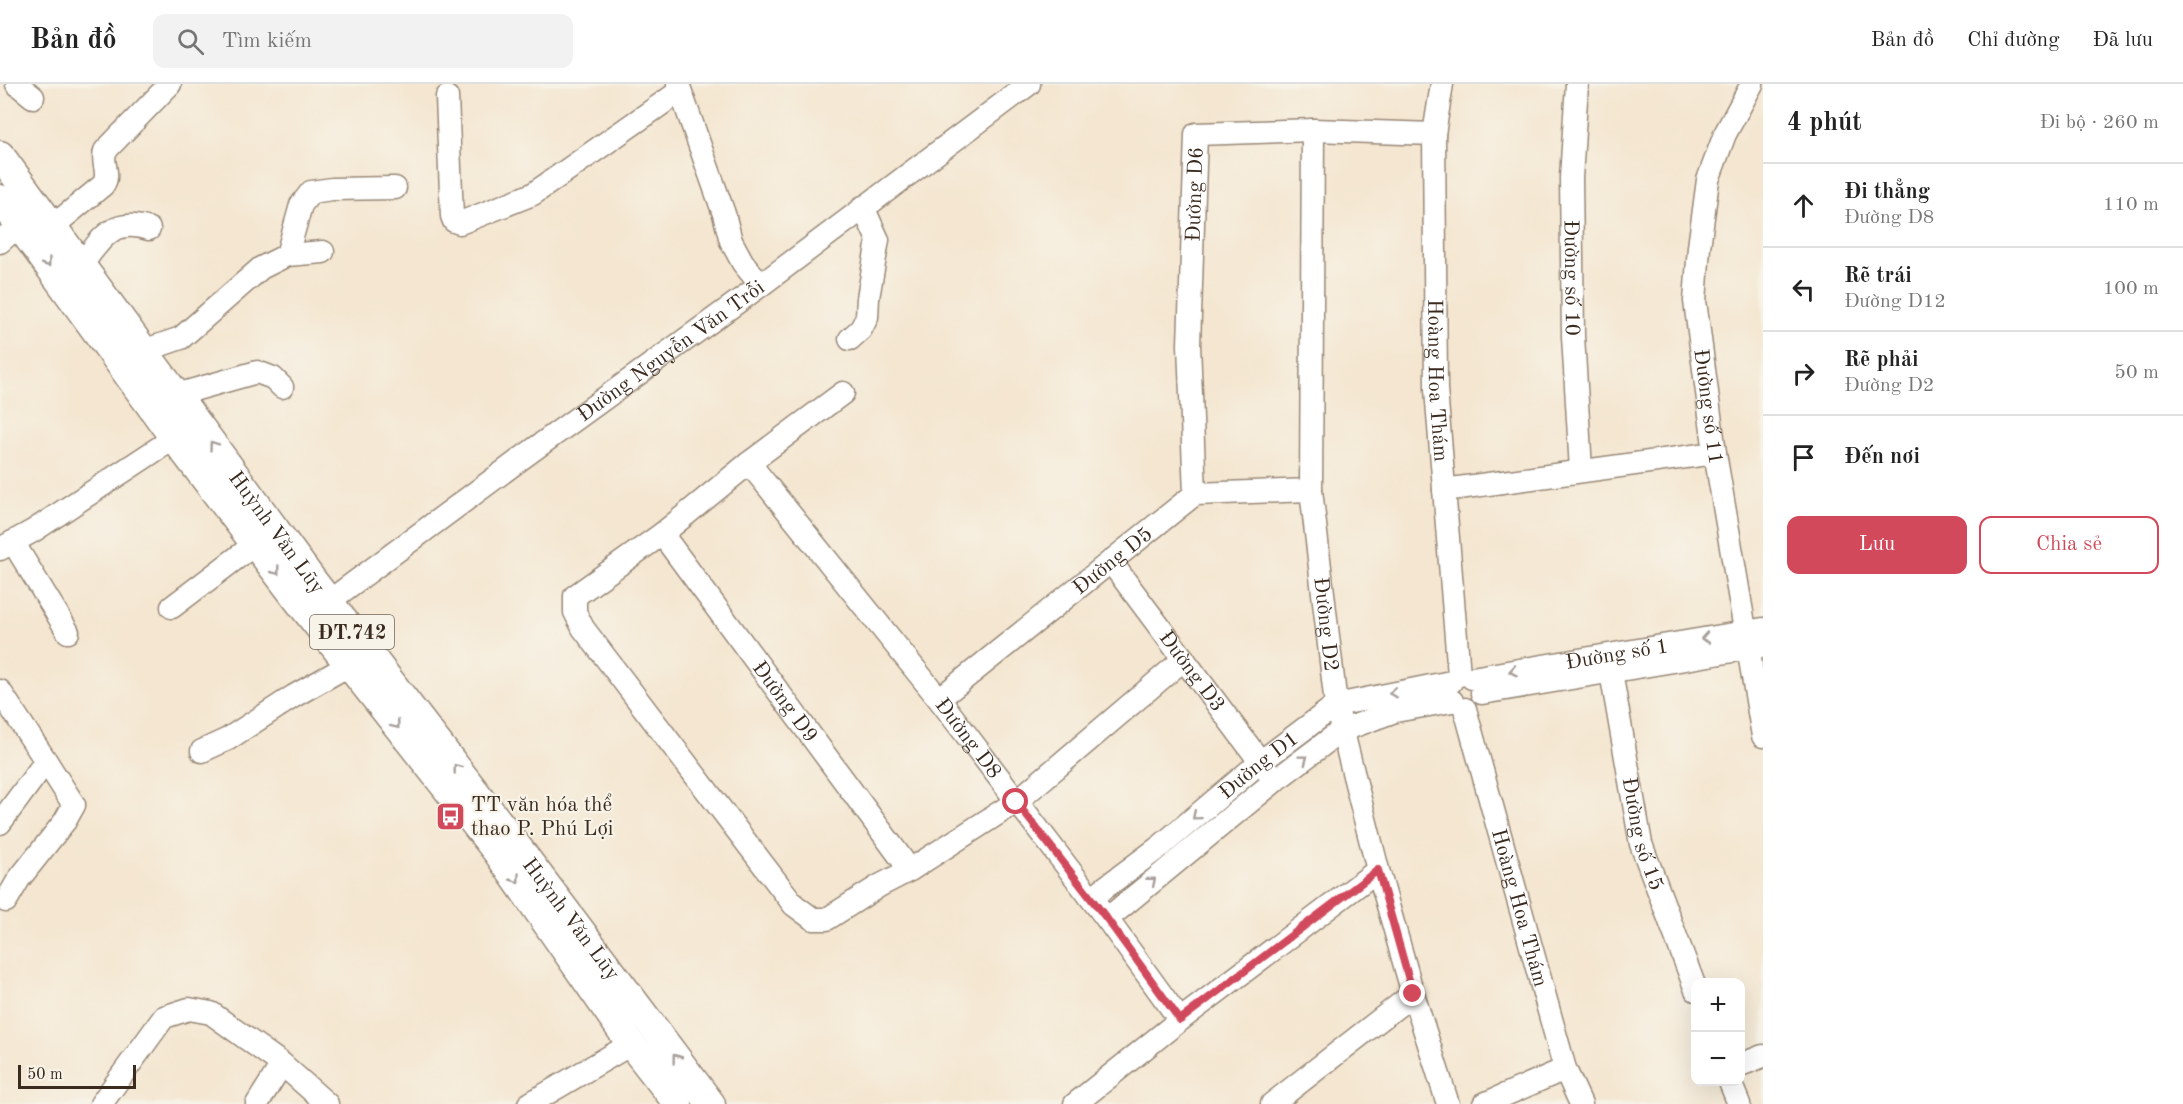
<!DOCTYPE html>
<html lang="vi">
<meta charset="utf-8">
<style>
:root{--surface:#fff;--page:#f2f2f2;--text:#222;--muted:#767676;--line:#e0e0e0;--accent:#d1495b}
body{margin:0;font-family:"Old Standard TT",serif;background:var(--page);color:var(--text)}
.controls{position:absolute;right:18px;bottom:18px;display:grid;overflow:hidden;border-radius:12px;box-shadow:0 6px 24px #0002}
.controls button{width:54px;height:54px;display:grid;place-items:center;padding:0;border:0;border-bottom:2px solid var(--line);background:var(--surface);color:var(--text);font:30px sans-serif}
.scale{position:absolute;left:18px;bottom:15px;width:118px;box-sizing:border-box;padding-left:6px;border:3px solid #3b2a1e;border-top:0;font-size:16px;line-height:21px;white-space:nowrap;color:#3b2a1e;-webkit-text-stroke:4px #f7f3e8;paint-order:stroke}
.stop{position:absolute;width:18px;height:18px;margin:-14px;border:4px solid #d1495b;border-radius:50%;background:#fff}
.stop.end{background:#d1495b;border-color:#fff;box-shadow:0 2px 6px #0008}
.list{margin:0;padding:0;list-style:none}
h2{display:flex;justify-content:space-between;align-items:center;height:78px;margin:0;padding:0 24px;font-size:26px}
h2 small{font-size:20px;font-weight:400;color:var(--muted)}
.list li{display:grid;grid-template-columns:39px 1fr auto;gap:18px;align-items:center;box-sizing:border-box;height:84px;padding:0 24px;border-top:2px solid var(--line)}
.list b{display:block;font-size:22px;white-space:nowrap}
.list p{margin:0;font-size:20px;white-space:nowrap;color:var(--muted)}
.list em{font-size:20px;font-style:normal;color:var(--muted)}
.actions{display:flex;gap:12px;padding:18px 24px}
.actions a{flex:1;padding:14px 0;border:2px solid var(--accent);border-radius:12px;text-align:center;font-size:21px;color:var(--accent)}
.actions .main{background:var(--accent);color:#fff}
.icon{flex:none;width:33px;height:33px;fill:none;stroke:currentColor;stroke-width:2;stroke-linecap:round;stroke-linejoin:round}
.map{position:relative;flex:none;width:1763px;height:1020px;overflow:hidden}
header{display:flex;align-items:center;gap:36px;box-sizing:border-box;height:84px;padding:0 30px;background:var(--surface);border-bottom:2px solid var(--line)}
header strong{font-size:28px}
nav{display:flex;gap:33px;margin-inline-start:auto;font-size:21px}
.search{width:420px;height:54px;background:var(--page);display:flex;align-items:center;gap:15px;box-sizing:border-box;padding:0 21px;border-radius:12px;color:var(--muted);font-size:22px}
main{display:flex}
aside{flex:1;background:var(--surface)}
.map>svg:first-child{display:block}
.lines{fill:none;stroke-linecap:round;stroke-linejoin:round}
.minor-casing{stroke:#988877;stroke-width:25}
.major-casing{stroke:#988877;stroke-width:31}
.minor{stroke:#fff;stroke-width:22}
.major{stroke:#fff;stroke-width:28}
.oneway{stroke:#a79f9a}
.route{stroke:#d1495b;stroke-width:8}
.labels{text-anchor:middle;stroke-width:4.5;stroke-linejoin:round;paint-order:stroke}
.shield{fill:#f7f3e8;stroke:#73665b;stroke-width:1.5}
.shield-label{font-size:20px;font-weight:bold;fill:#3b2a1e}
.street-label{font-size:21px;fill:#3b2a1e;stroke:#f7f3e8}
.poi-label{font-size:21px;fill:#3b2a1e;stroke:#f7f3e8;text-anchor:start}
</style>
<header>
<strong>Bản đồ</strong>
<div class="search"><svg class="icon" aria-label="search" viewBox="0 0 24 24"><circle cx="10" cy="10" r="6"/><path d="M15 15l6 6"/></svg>Tìm kiếm</div>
<nav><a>Bản đồ</a><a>Chỉ đường</a><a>Đã lưu</a></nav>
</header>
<main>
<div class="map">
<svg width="1763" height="1020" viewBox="0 0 1763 1020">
<rect width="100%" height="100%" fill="#f7f3e8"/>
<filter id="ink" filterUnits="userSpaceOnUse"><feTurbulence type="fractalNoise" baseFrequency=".0167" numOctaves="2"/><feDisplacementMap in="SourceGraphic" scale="12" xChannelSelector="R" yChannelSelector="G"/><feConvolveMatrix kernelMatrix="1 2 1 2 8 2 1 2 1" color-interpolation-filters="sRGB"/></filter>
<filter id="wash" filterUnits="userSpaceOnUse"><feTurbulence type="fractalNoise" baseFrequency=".008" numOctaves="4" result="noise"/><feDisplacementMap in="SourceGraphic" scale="24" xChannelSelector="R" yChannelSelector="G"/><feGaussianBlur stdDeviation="1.35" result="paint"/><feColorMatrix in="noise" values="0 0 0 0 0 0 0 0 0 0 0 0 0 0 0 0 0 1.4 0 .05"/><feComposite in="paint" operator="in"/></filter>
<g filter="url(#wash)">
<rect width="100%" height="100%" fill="#f4e6d0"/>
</g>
<g filter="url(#ink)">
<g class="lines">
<defs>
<g id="minor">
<path d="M17 0 33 13"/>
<path d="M678 0 724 130 731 157 743 179 761 201"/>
<path id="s1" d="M1442 0 1434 50 1436 305 1459 591"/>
<path id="s2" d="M1577 0 1571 94 1573 252 1581 386"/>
<path id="s3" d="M1752 0 1725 50 1708 96 1699 163 1695 217 1715 369 1763 652"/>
<path d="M447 13 452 132 454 137 460 139 533 110 680 7"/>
<path id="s4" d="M1313 46 1311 406 1336 621 1378 786 1413 910 1448 1020"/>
<path d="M52 143 103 101C111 90 101 79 105 67L170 0"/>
<path d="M0 158 19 141"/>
<path d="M287 171 301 121 311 108 332 105 395 104"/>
<path d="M81 182C100 156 112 133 149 145"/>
<path d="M850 255 861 245 867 233 868 214 878 156 863 123"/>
<path d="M143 267 181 254 261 184 287 171 323 168"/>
<path d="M843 309 749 379 662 450 575 512V528L583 544 794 821 813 835H827L879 802 910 786 1016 718 1184 575"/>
<path d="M176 311 257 288 273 294 282 303"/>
<path id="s5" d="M749 379 939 615 1107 835 1180 936"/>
<path d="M1444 406 1715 369"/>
<path id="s6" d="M1195 410 1189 261 1196 50 1313 46 1434 50"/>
<path id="s7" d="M662 450 910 786"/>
<path d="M13 458 68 548"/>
<path d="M0 465 33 447 174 354"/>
<path id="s8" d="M1111 478 1268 688"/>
<path d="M172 523 255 460"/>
<path id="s9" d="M316 527 522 374 761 201 1029 0"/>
<path id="s10" d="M1611 588 1641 760 1696 906"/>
<path id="s11" d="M1472 594 1763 545"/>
<path d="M0 607 46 677 0 739"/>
<path d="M1482 609 1763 562"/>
<path id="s12" d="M939 615 1195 410 1311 406"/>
<path id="s13" d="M1465 625 1565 985 1581 1020"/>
<path d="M202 667 228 655 294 612 349 581"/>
<path id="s14" d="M1091 814 1162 761 1259 679 1336 621 1451 598"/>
<path d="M6 817 19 795 65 737 74 721 46 677"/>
<path d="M1107 835 1276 696 1341 647 1395 627 1452 617"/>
<path d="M1740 981 1763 972"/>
<path d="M1730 998 1739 1020"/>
<path d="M101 1020 164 933 189 925 211 929 282 980 327 1020"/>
<path d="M257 1020 282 980"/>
<path d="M529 1020 631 960"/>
<path d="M1075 1020 1180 936 1378 786"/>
<path d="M1272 1020 1413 910"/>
<path d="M1484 1020 1565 985"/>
</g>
<g id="major">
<path id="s15" d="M0 71 313 497 513 757 711 1020"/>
<path d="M0 115 174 354 297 515 497 768 631 960 678 1020"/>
</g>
</defs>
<use href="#minor" class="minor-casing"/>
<use href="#major" class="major-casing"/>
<use href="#minor" class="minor"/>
<use href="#major" class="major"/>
</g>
<defs><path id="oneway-chevron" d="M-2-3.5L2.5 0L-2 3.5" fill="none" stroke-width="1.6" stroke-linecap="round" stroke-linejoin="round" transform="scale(1.5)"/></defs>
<g class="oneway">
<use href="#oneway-chevron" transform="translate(47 179) rotate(54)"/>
<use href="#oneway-chevron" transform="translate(213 361) rotate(-126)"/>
<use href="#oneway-chevron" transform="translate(276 487) rotate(52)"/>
<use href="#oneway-chevron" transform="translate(1705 554) rotate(170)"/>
<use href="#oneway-chevron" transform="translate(1513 587) rotate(170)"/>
<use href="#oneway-chevron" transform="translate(1393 609) rotate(168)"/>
<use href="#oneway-chevron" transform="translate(396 641) rotate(52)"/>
<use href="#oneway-chevron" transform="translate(1304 675) rotate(-37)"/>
<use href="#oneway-chevron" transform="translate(457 684) rotate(-128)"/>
<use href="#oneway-chevron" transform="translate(1196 732) rotate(140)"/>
<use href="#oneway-chevron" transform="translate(516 795) rotate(55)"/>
<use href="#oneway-chevron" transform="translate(1152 797) rotate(-40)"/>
<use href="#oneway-chevron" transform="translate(676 974) rotate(-127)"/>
</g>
</g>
<g class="lines" filter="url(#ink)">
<path class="route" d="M1016 718 1107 835 1180 936 1378 786 1413 910"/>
</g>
<defs>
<symbol id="bus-square" viewBox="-11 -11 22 22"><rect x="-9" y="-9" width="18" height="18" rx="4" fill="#d1495b" stroke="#f7f3e8"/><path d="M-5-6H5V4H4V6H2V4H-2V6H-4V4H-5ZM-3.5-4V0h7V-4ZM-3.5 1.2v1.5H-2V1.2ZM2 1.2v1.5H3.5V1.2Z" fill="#fff"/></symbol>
</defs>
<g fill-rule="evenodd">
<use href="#bus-square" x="434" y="716" width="33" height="33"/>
</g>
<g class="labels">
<rect class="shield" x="310" y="531" width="84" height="34" rx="4.5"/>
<g class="shield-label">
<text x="352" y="555">ĐT.742</text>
</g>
<g class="street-label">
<text dy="7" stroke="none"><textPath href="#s6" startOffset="300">Đường D6</textPath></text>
<text dy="7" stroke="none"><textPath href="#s2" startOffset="194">Đường số 10</textPath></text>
<text dy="7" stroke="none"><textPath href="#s9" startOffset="440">Đường Nguyễn Văn Trỗi</textPath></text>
<text dy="7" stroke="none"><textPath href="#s1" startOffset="297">Hoàng Hoa Thám</textPath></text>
<text dy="7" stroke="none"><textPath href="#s3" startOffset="334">Đường số 11</textPath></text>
<text dy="7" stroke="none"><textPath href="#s15" startOffset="468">Huỳnh Văn Lũy</textPath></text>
<text dy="7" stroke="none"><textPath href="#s12" startOffset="222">Đường D5</textPath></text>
<text dy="7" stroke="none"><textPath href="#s4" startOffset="495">Đường D2</textPath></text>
<text dy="7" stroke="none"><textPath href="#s11" startOffset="147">Đường số 1</textPath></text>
<text dy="7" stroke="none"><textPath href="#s8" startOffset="136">Đường D3</textPath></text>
<text dy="7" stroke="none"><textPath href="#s7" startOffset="208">Đường D9</textPath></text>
<text dy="7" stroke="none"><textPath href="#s5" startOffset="352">Đường D8</textPath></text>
<text dy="7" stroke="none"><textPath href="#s14" startOffset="214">Đường D1</textPath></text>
<text dy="7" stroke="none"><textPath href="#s10" startOffset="165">Đường số 15</textPath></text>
<text dy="7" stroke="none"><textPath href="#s13" startOffset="206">Hoàng Hoa Thám</textPath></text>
<text dy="7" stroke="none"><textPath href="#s15" startOffset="954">Huỳnh Văn Lũy</textPath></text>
</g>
<g class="poi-label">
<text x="471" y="727">TT văn hóa thể<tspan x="471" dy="24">thao P. Phú Lợi</tspan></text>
</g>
</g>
</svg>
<div class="controls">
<button>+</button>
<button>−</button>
</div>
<div class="scale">50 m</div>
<div class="stop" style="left:1016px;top:718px"></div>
<div class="stop end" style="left:1413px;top:910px"></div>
</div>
<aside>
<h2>4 phút<small>Đi bộ · 260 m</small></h2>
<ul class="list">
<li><svg class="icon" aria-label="ahead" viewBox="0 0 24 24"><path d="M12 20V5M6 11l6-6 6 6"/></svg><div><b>Đi thẳng</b><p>Đường D8</p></div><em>110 m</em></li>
<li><svg class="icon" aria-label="left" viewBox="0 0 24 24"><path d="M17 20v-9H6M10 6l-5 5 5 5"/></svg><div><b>Rẽ trái</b><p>Đường D12</p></div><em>100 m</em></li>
<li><svg class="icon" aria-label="right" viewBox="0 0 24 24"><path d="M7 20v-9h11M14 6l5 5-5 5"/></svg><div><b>Rẽ phải</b><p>Đường D2</p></div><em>50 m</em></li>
<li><svg class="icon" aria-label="arrive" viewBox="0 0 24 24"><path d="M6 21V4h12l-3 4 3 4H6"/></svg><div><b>Đến nơi</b></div></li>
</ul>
<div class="actions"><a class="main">Lưu</a><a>Chia sẻ</a></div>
</aside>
</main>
